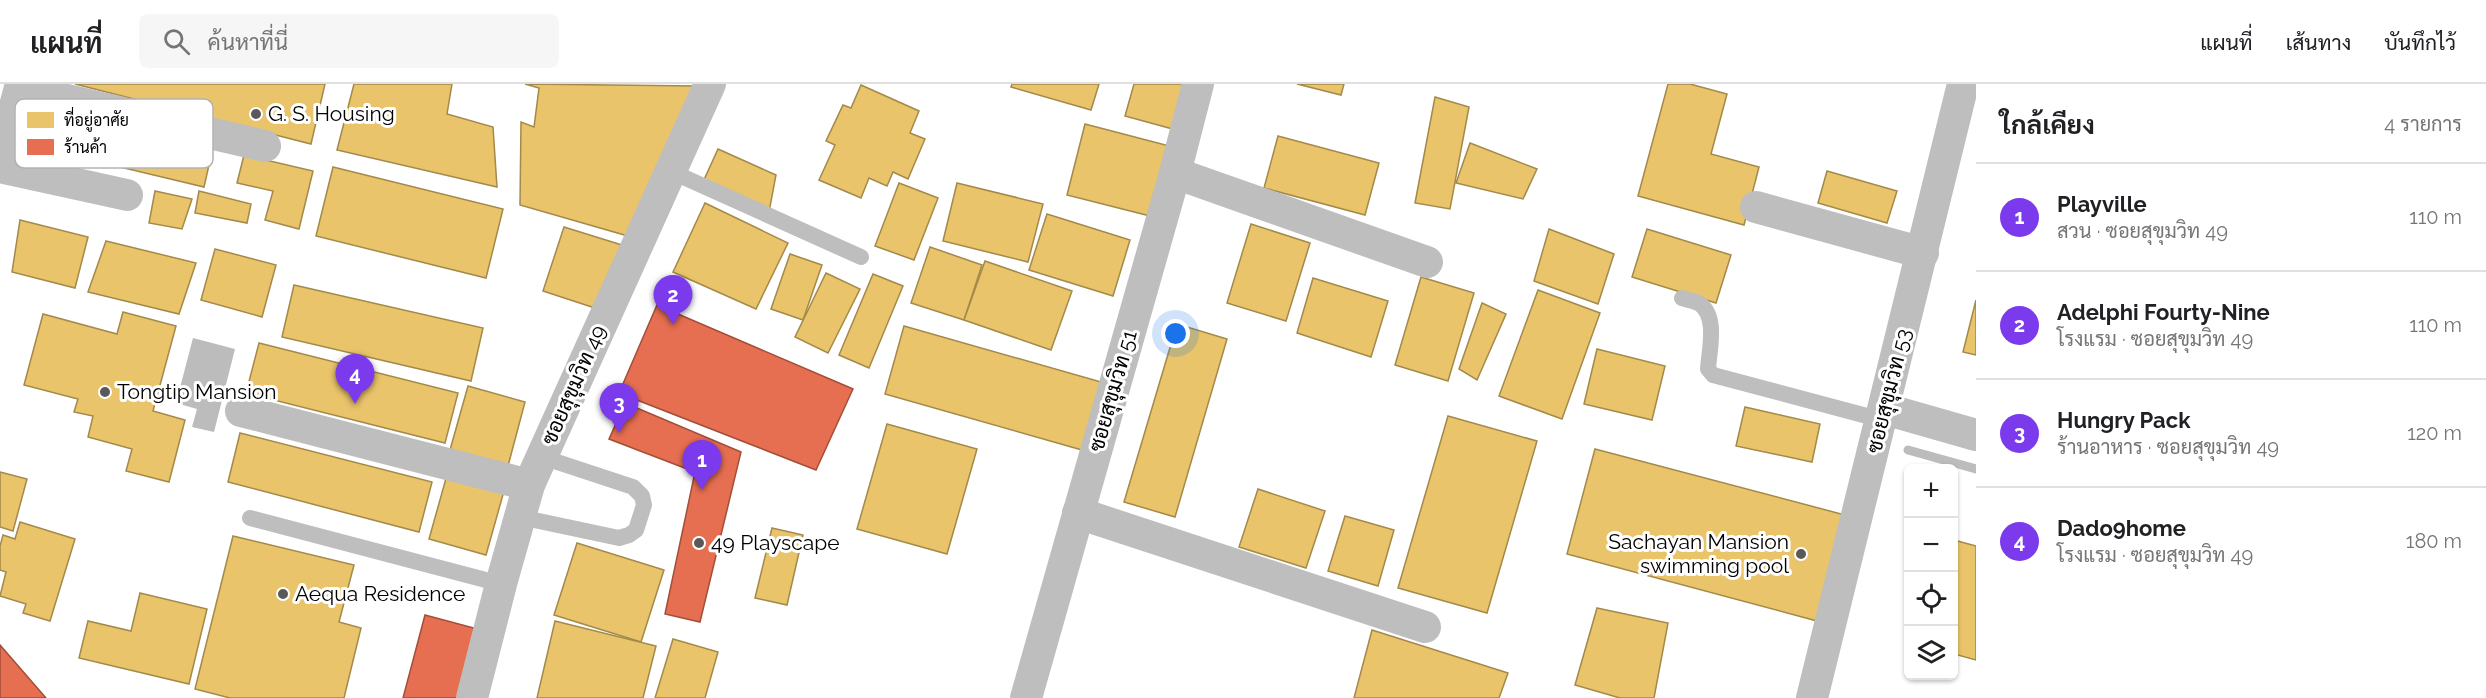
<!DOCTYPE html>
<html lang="th">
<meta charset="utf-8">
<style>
:root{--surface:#fff;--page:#f6f6f6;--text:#202124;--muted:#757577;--line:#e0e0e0;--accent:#7c3aed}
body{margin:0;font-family:Raleway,Sarabun,sans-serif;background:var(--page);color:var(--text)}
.controls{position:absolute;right:18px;bottom:18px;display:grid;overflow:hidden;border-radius:9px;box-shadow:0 2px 4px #0004}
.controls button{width:54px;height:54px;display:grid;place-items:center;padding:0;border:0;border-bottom:2px solid var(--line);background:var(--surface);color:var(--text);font:30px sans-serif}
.you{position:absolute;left:1176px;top:250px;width:21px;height:21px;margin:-15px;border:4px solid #fff;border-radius:50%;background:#1a73e8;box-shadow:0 0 0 9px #1a73e833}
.badge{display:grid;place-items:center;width:39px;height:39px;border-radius:50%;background:var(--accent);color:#fff;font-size:20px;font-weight:700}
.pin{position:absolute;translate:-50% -50px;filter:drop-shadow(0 2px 3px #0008)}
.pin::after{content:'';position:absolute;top:32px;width:21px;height:18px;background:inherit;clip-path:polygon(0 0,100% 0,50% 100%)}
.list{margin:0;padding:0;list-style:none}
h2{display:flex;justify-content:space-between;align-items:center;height:78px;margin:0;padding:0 24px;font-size:26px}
h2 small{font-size:20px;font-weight:400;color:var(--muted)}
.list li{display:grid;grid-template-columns:39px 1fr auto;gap:18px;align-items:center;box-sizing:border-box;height:108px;padding:0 24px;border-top:2px solid var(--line)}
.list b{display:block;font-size:22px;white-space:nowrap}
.list p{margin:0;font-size:20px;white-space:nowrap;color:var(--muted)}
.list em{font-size:20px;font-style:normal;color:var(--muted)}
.icon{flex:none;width:33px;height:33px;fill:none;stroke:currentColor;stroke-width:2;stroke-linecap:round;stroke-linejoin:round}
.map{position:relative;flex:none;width:1976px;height:614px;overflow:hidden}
header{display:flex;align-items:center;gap:36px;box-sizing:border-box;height:84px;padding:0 30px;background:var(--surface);border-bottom:2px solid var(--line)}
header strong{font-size:28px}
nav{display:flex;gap:33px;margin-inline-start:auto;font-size:21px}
.search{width:420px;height:54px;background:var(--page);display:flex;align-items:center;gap:15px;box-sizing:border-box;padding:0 21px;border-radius:9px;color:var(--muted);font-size:22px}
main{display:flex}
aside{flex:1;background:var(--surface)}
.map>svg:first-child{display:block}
.water{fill:#bcbcbc}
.homes{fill:#e9c46a;stroke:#a3894a;stroke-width:1.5}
.shops{fill:#e76f51;stroke:#a24e39;stroke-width:1.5}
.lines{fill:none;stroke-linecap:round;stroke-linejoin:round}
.stream{stroke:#bcbcbc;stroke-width:9}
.service{stroke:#bebebe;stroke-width:16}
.minor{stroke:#bebebe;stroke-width:32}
.poi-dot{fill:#595959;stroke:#fff;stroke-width:2}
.labels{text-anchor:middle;stroke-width:6;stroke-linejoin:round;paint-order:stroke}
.poi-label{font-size:21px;fill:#000;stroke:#fff;text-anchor:start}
.street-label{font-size:21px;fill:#000;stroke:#fff}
.key{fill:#fff;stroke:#b2b2b2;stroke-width:1.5}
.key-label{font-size:16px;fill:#000}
</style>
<header>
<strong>แผนที่</strong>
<div class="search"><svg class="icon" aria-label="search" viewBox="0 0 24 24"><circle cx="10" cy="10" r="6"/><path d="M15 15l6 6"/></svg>ค้นหาที่นี่</div>
<nav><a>แผนที่</a><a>เส้นทาง</a><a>บันทึกไว้</a></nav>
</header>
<main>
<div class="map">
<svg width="1976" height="614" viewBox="0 0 1976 614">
<rect width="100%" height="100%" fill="#fff"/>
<path class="water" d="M193 254 235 265 214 348 192 343 197 325 176 319Z"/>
<g class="homes">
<path d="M75 0H325L311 60Z"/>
<path d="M354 0H452L447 30 493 43 497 103 337 66Z"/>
<path d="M525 0 696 2 628 152 520 121 521 38 534 43 539 4Z"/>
<path d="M1012 0H1099L1091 26 1011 3Z"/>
<path d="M1134 0H1193L1180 47 1125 32Z"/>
<path d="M1297 0H1344L1341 11Z"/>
<path d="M1668 0H1690L1727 10 1711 70 1759 83 1744 141 1638 112Z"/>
<path d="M861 1 919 27 910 49 925 55 908 95 893 88 887 102 869 94 861 114 819 96 835 61 826 57 843 21 851 24Z"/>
<path d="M1435 13 1469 23 1450 125 1415 119Z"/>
<path d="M85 28 214 59 204 103 74 72Z"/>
<path d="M1085 40 1177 64 1158 134 1067 111Z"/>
<path d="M1278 52 1379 79 1365 131 1264 104Z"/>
<path d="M1470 59 1537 85 1523 115 1456 99Z"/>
<path d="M718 65 776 91 769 128 703 98Z"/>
<path d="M244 71 313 87 299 145 265 136 273 107 237 99Z"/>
<path d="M333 83 503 125 486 194 316 152Z"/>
<path d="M1827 87 1897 107 1887 139 1818 119Z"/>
<path d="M899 99 938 114 914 176 875 162Z"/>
<path d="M957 99 1043 120 1028 178 943 157Z"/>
<path d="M155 107 192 115 182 145 149 139Z"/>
<path d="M199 107 251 120 247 139 195 129Z"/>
<path d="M705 119 788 159 756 225 673 188Z"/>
<path d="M1047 130 1130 156 1113 212 1029 186Z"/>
<path d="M20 136 88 153 75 204 12 188Z"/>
<path d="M1251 140 1310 159 1286 237 1227 219Z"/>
<path d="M564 143 622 161 601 226 543 207Z"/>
<path d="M1549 145 1614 170 1598 220 1534 197Z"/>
<path d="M1647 145 1731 171 1716 219 1632 193Z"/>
<path d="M106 157 196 179 179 230 88 208Z"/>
<path d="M930 163 982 181 964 236 911 219Z"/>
<path d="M215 165 276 181 262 233 201 216Z"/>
<path d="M790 170 822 181 803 236 771 225Z"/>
<path d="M985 177 1072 207 1051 266 964 236Z"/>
<path d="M826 189 860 205 828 269 795 253Z"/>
<path d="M873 190 903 202 869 284 839 271Z"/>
<path d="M1421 193 1474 209 1448 297 1395 281Z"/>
<path d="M1313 194 1388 217 1371 273 1297 249Z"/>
<path d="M294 201 483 244 471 297 282 253Z"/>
<path d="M1538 206 1600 229 1562 335 1499 312Z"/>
<path d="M1976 216V271L1963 268Z"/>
<path d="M1482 219 1506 230 1477 296 1459 285Z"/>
<path d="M123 228 176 242 153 327 185 336 169 398 126 387 132 365 88 353 93 332 74 328 78 315 24 301 43 230 117 250Z"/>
<path d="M1177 240 1227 255 1175 433 1124 418Z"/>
<path d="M904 242 1101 298 1082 366 885 310Z"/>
<path d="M259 259 458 309 445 359 246 309Z"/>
<path d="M1597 265 1665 282 1652 336 1584 320Z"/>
<path d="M468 302 525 318 508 382 450 366Z"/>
<path d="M1745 323 1820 340 1812 378 1736 362Z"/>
<path d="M1448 332 1537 357 1487 529 1398 504Z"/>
<path d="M887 340 977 365 947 470 857 445Z"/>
<path d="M240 349 432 398 419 448 228 398Z"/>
<path d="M1595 365 1845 431 1817 537 1567 470Z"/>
<path d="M0 388 27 395 13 447 0 443Z"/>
<path d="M447 391 504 407 486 471 429 455Z"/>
<path d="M1258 405 1325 427 1306 484 1239 463Z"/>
<path d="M1345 432 1394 446 1378 502 1328 487Z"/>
<path d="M20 438 75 455 50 537 23 529 26 520 0 512 6 488 0 486V462L3 451 15 455Z"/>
<path d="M772 444 803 451 787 521 755 514Z"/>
<path d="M233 452 354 481 339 538 361 544 344 614H230L195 605Z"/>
<path d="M1954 456 1976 462V576L1954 570Z"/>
<path d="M577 459 664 486 641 558 554 531Z"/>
<path d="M140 509 207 525 189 600 79 574 88 537 131 547Z"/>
<path d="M1597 524 1668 539 1654 614H1620L1575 601Z"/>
<path d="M555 537 656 562 643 614H537Z"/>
<path d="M1372 546 1508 589 1499 614H1354Z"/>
<path d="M673 555 718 568 705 614H655Z"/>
</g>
<g class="shops">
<path d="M657 221 853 305 816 386 619 309Z"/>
<path d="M625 319 741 368 700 538 665 530 695 388 609 355Z"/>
<path d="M425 531 485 547 467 614H403Z"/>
<path d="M0 561 46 614H0Z"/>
</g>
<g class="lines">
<path class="stream" d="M1908 366 1976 385"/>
<g class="service">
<path d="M670 87 861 173"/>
<path d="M1682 214C1687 216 1695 217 1700 220 1718 233 1709 267 1708 285L1713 291 1882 336"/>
<path d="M520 433 619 454 629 451 636 446 644 421 642 412 633 403 542 373"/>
<path d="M250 434 501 500"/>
</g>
<g class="minor">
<path d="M20 5 265 62"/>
<path d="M0 77 21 0"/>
<path d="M0 83 127 111"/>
<path d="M1175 89 1427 178"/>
<path d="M1756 123 1923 169"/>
<path d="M1885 325 1976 351"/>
<path d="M241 327 529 401"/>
<path d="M1078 429 1425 543"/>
<path d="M472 614 501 500 529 401 710 0"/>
<path d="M1026 614 1175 89 1198 0"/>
<path d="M1812 614 1963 0"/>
</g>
</g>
<g class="poi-dot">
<circle cx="256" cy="30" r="6"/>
<circle cx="105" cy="308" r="6"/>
<circle cx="699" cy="459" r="6"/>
<circle cx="1801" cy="470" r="6"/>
<circle cx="283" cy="510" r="6"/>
</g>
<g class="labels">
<g class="poi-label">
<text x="268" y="37">G. S. Housing</text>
<text x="117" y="315">Tongtip Mansion</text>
<text x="1789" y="465" text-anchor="end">Sachayan Mansion<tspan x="1789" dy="24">swimming pool</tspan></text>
<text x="711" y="466">49 Playscape</text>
<text x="295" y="517">Aequa Residence</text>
</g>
<g class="street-label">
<text transform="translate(574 301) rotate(-66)" y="7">ซอยสุขุมวิท 49</text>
<text transform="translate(1113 307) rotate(-74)" y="7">ซอยสุขุมวิท 51</text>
<text transform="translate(1889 307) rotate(-76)" y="7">ซอยสุขุมวิท 53</text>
</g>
</g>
<rect x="15" y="15" width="198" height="69" rx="9" class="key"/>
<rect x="27" y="28" width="27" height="16" fill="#e9c46a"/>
<rect x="27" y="55" width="27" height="16" fill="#e76f51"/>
<g class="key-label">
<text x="64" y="42">ที่อยู่อาศัย</text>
<text x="64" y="69">ร้านค้า</text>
</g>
</svg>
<div class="controls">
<button>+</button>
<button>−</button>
<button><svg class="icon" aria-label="locate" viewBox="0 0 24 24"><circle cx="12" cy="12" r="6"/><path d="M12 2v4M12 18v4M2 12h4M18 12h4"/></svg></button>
<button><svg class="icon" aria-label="layers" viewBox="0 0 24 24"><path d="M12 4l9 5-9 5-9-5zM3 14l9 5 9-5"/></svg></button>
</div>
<div class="you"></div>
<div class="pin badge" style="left:702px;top:406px">1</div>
<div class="pin badge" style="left:673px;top:241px">2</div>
<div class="pin badge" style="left:619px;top:349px">3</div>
<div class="pin badge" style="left:355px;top:320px">4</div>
</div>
<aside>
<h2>ใกล้เคียง<small>4 รายการ</small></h2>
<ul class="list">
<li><span class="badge">1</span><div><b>Playville</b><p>สวน · ซอยสุขุมวิท 49</p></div><em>110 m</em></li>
<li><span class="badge">2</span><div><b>Adelphi Fourty-Nine</b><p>โรงแรม · ซอยสุขุมวิท 49</p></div><em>110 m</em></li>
<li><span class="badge">3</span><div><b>Hungry Pack</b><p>ร้านอาหาร · ซอยสุขุมวิท 49</p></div><em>120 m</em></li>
<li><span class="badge">4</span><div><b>Dado9home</b><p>โรงแรม · ซอยสุขุมวิท 49</p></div><em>180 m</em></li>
</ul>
</aside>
</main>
